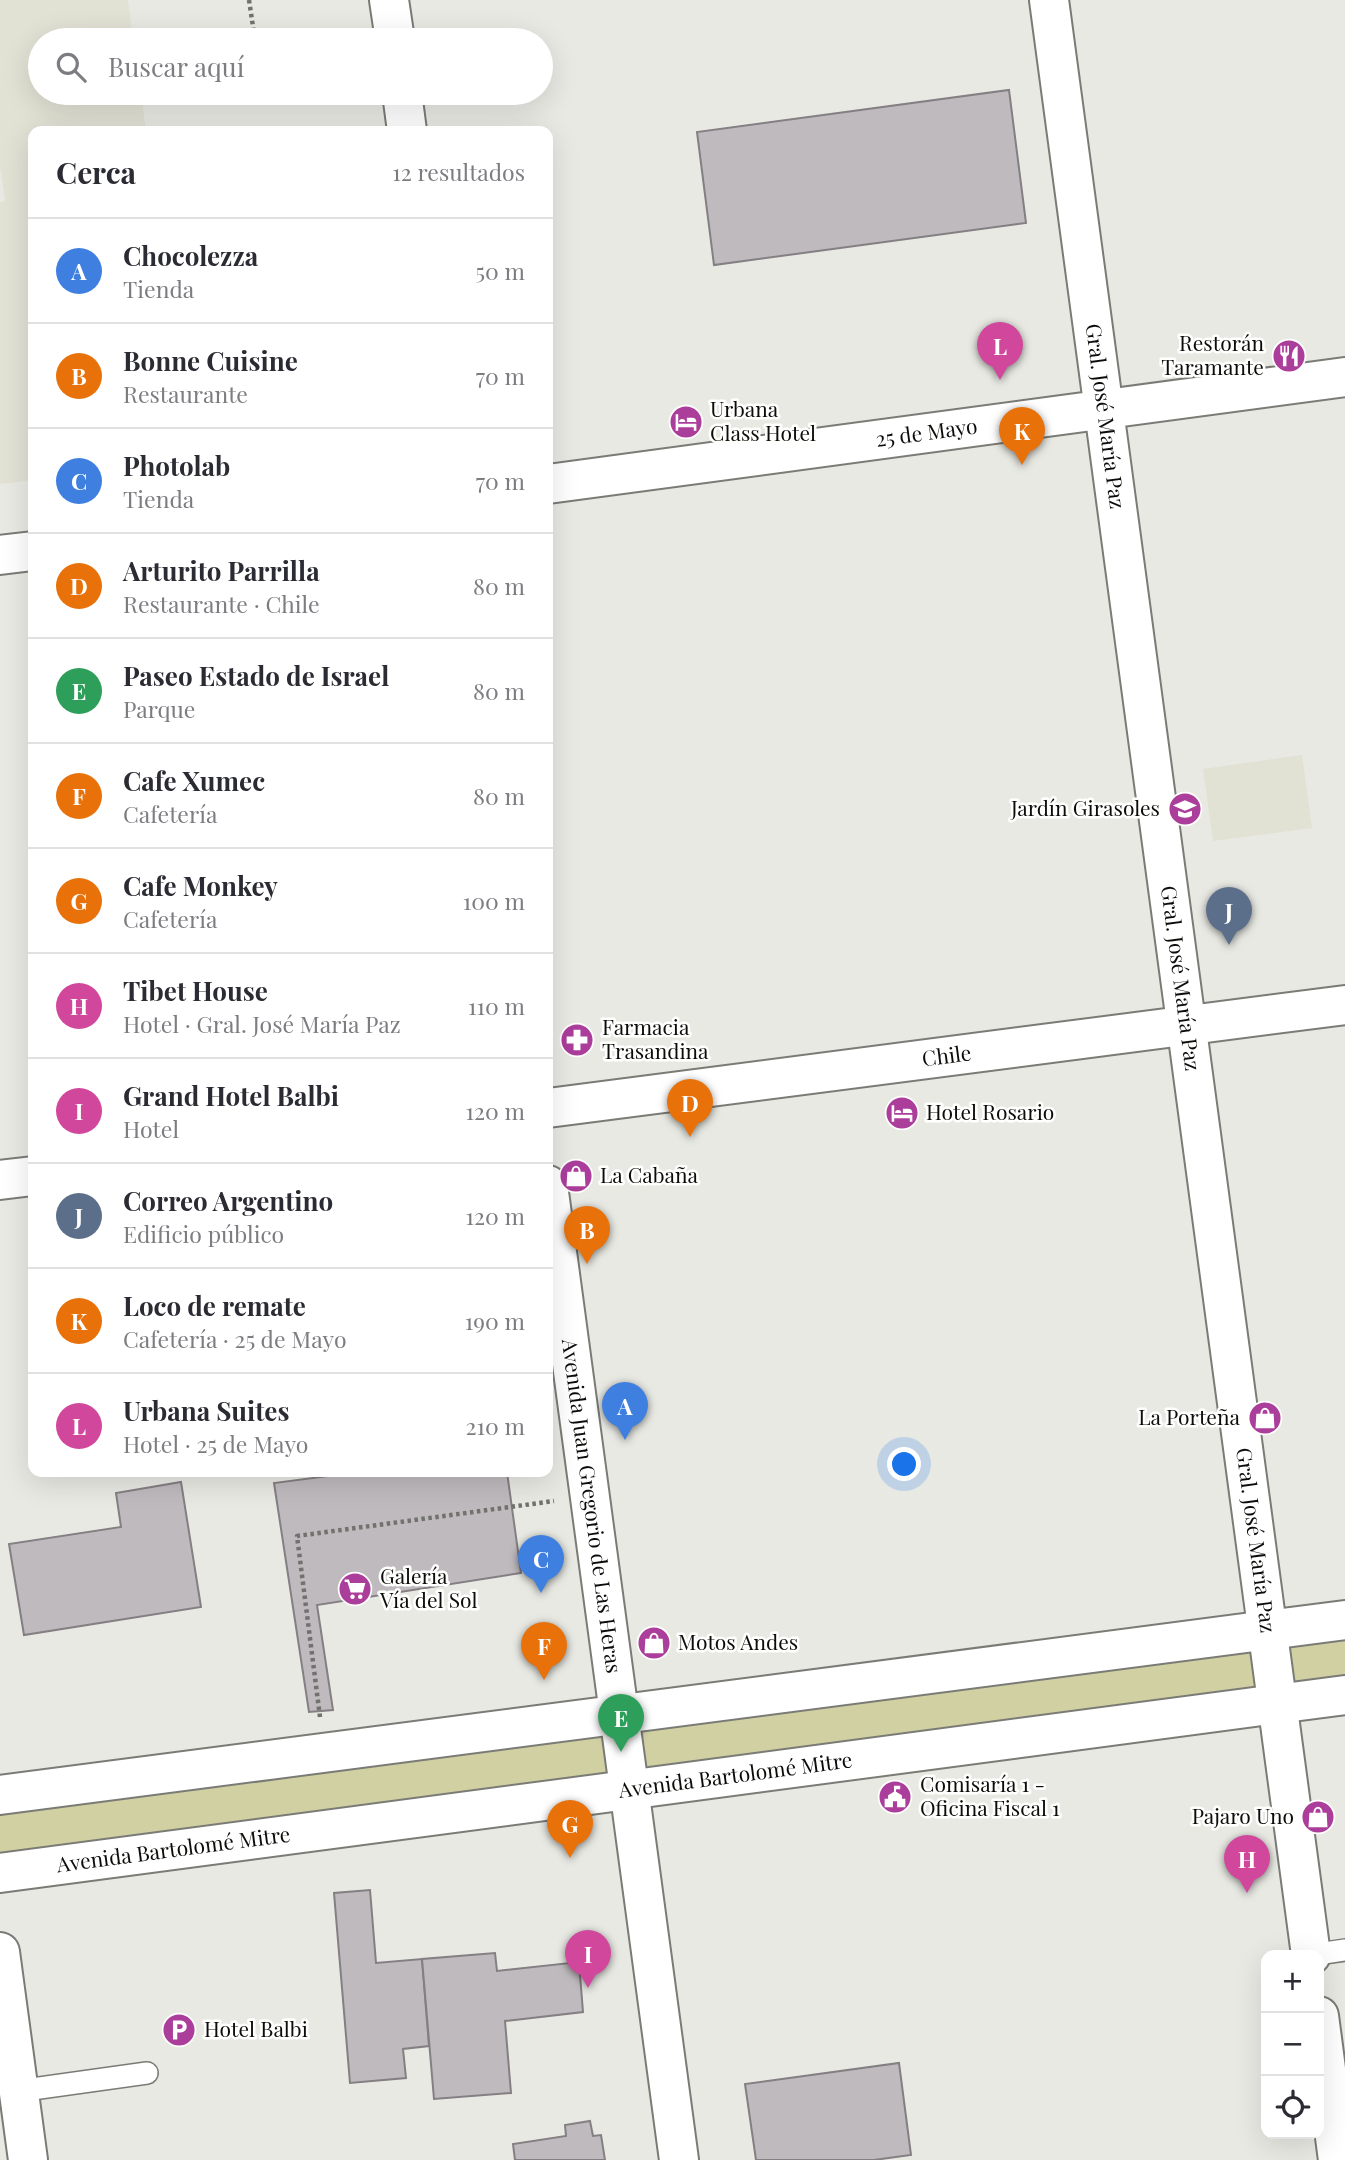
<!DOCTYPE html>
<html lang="es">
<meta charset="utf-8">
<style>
:root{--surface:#fff;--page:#f2f2f3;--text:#2b2b33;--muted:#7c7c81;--line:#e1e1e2;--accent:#d93025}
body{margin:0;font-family:"Playfair Display",serif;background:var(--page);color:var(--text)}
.controls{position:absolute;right:21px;bottom:21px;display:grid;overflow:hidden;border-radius:14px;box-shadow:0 7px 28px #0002}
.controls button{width:63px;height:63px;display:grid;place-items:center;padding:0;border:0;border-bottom:2px solid var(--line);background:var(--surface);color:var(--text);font:35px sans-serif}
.you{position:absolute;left:905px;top:1465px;width:24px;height:24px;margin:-18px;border:5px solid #fff;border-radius:50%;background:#1a73e8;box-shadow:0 0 0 10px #1a73e833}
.badge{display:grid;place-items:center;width:46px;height:46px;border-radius:50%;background:var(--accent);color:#fff;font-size:23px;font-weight:700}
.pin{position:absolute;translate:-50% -58px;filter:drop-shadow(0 2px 4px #0008)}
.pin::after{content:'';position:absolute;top:37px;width:24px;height:21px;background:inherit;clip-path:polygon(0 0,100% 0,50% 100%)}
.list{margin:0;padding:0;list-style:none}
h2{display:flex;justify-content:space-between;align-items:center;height:91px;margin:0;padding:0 28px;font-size:30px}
h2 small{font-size:23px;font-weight:400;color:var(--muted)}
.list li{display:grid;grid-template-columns:46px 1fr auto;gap:21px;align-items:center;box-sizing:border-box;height:105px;padding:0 28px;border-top:2px solid var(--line)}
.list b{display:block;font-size:26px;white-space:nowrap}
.list p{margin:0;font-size:23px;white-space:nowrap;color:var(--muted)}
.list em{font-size:23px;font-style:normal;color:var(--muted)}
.icon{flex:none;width:38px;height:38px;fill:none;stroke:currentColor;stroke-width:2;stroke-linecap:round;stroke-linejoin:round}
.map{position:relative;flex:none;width:1345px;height:2160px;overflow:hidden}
.search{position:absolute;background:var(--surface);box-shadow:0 7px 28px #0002;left:28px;top:28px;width:525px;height:77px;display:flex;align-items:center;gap:18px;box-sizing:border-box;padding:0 24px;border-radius:38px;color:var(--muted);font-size:26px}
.panel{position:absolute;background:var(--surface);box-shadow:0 7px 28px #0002;left:28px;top:126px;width:525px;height:1351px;border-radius:14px}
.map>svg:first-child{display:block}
.built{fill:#e1e1d4}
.green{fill:#d1d0a3}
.building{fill:#bfbabe;stroke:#847f83;stroke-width:2}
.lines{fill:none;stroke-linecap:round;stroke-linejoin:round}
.lane-casing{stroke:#7b7b76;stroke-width:24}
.street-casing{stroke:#7b7b76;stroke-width:42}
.secondary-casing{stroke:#7b7b76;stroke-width:42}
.path{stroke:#71716d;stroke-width:4.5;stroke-dasharray:3.5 3.5;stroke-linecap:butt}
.lane{stroke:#fff;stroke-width:21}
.street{stroke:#fff;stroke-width:38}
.secondary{stroke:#fff;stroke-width:38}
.labels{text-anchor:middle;stroke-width:5;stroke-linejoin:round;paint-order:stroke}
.poi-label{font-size:21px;fill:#0c0c0a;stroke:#fffffe;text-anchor:start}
.street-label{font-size:21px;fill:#0c0c0a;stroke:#fffffe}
</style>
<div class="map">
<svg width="1345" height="2160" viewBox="0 0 1345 2160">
<rect width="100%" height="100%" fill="#e9e9e4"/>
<g class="built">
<path d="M0 0H128L133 40H40V93H141L146 131H33V480L0 484V202L5 201 0 166Z"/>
<path d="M1302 755 1312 828 1213 841 1203 769Z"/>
</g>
<path class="green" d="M1345 1620V1695L0 1873V1795Z"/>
<g class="building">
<path d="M1009 90 1026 223 714 265 697 132Z"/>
<path d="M359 1472H507L521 1573 317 1605 333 1710 309 1712 274 1483Z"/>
<path d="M181 1482 201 1607 24 1635 9 1544 121 1527 116 1493Z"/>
<path d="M370 1890 376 1963 422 1959 429 2046 403 2049 406 2078 350 2083 334 1893Z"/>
<path d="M495 1953 497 1971 579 1962 583 2012 505 2021 511 2093 434 2099 422 1959Z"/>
<path d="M899 2063 911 2155 874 2160H756L745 2084Z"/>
<path d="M590 2121 593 2136 601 2135 605 2160H515L513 2144 566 2136 565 2125Z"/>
</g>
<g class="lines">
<defs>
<g id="lane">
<path d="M1311 1955 1345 1950"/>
<path d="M18 2091 147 2073"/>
</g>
<g id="street">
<path id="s1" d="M1049 0 1311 1955"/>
<path id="s2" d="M548 484 1345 377"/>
<path d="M0 555 33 551"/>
<path d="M0 1795 1345 1620"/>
<path id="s3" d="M0 1873 1345 1695"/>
<path d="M0 1952 28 2160"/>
<path d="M1319 2016 1338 2160"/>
</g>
<g id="secondary">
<path d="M389 0 395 40"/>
<path d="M402 93 407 131"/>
<path id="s4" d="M548 1108 1345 1005"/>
<path d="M0 1180 33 1176"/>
<path id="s5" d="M548 1185 679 2160"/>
</g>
</defs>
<use href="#lane" class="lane-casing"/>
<use href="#street" class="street-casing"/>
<use href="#secondary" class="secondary-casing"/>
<g class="path">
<path d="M249 0 255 40"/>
<path d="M320 1717 297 1536 554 1501"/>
</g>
<use href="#lane" class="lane"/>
<use href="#street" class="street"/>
<use href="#secondary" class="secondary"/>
</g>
<defs>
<symbol id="restaurant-disc" viewBox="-11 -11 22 22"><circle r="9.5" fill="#ab3d9b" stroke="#fffffe"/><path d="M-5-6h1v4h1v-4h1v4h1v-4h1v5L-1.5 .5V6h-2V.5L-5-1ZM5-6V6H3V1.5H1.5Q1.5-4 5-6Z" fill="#fff"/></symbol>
<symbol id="hotel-disc" viewBox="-11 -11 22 22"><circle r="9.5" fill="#ab3d9b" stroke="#fffffe"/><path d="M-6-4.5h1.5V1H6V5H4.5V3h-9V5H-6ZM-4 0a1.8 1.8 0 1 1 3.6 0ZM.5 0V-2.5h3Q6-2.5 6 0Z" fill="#fff"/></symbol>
<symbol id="school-disc" viewBox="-11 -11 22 22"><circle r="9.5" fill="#ab3d9b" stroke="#fffffe"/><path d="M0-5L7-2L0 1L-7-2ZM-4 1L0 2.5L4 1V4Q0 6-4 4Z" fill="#fff"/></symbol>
<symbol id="pharmacy-disc" viewBox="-11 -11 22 22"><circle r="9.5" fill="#ab3d9b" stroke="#fffffe"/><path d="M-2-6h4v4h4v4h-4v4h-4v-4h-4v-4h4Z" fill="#fff"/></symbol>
<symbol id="shop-disc" viewBox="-11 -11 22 22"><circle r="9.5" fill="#ab3d9b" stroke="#fffffe"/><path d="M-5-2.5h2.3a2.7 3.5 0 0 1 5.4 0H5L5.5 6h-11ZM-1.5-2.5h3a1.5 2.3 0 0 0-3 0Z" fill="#fff"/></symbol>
<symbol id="supermarket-disc" viewBox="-11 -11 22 22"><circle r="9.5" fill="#ab3d9b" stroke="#fffffe"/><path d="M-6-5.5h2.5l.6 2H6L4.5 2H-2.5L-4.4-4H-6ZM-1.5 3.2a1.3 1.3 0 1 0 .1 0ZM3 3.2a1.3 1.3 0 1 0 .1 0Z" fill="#fff"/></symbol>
<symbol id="civic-disc" viewBox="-11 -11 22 22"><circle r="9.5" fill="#ab3d9b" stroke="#fffffe"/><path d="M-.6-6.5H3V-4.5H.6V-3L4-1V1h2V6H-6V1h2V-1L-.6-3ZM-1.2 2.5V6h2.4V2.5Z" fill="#fff"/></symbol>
<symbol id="parking-disc" viewBox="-11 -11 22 22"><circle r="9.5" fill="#ab3d9b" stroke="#fffffe"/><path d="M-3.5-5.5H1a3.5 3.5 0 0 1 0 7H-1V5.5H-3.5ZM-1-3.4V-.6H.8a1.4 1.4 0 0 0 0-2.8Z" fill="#fff"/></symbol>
</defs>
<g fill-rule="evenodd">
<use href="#restaurant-disc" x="1270" y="337" width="38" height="38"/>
<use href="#hotel-disc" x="667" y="403" width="38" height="38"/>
<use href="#school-disc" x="1166" y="790" width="38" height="38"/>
<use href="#pharmacy-disc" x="558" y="1021" width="38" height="38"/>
<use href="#hotel-disc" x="883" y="1094" width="38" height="38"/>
<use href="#shop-disc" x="557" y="1157" width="38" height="38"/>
<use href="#shop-disc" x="1246" y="1399" width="38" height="38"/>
<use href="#supermarket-disc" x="336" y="1570" width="38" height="38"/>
<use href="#shop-disc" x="635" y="1624" width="38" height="38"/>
<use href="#civic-disc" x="876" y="1778" width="38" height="38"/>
<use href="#shop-disc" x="1299" y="1798" width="38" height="38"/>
<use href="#parking-disc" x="160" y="2011" width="38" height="38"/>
</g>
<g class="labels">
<g class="poi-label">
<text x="1264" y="351" text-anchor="end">Restorán<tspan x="1264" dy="24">Taramante</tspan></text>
<text x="710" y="417">Urbana<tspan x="710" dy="24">Class Hotel</tspan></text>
<text x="1160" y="816" text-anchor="end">Jardín Girasoles</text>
<text x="602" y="1035">Farmacia<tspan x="602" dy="24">Trasandina</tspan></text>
<text x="926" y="1120">Hotel Rosario</text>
<text x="600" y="1183">La Cabaña</text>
<text x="1240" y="1425" text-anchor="end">La Porteña</text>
<text x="380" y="1584">Galería<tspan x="380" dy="24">Vía del Sol</tspan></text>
<text x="678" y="1650">Motos Andes</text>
<text x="920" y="1792">Comisaría 1 -<tspan x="920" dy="24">Oficina Fiscal 1</tspan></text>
<text x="1294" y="1824" text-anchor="end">Pajaro Uno</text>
<text x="204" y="2037">Hotel Balbi</text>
</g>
<g class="street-label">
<text dy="7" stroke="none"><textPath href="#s1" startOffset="420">Gral. José María Paz</textPath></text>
<text dy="7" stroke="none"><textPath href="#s2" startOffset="382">25 de Mayo</textPath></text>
<text dy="7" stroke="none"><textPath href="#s1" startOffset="987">Gral. José María Paz</textPath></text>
<text dy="7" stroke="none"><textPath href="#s4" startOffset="402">Chile</textPath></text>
<text dy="7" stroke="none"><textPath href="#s5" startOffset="324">Avenida Juan Gregorio de Las Heras</textPath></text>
<text dy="7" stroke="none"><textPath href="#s1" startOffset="1554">Gral. José María Paz</textPath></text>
<text dy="7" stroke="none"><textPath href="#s3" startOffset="742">Avenida Bartolomé Mitre</textPath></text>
<text dy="7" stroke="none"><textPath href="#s3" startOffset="175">Avenida Bartolomé Mitre</textPath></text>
</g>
</g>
</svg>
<div class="controls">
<button>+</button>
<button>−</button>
<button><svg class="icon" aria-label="locate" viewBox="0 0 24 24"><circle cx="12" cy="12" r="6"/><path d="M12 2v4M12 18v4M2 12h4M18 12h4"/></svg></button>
</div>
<div class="you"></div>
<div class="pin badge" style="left:625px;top:1440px;background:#3f7fe0">A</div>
<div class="pin badge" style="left:587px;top:1264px;background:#e8710a">B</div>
<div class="pin badge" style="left:541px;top:1593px;background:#3f7fe0">C</div>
<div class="pin badge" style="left:690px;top:1137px;background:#e8710a">D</div>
<div class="pin badge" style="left:621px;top:1752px;background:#2e9e5b">E</div>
<div class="pin badge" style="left:544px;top:1680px;background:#e8710a">F</div>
<div class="pin badge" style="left:570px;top:1858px;background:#e8710a">G</div>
<div class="pin badge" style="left:1247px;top:1893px;background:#d1479c">H</div>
<div class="pin badge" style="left:588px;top:1988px;background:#d1479c">I</div>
<div class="pin badge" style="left:1229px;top:945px;background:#5c6f8a">J</div>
<div class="pin badge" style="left:1022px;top:465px;background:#e8710a">K</div>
<div class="pin badge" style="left:1000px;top:380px;background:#d1479c">L</div>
<div class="search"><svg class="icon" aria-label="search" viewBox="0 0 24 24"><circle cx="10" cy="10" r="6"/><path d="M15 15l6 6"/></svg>Buscar aquí</div>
<section class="panel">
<h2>Cerca<small>12 resultados</small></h2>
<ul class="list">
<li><span class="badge" style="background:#3f7fe0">A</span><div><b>Chocolezza</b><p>Tienda</p></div><em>50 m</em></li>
<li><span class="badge" style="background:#e8710a">B</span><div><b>Bonne Cuisine</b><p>Restaurante</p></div><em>70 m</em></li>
<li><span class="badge" style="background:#3f7fe0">C</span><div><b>Photolab</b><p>Tienda</p></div><em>70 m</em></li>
<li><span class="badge" style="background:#e8710a">D</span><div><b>Arturito Parrilla</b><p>Restaurante · Chile</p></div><em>80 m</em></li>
<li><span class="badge" style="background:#2e9e5b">E</span><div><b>Paseo Estado de Israel</b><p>Parque</p></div><em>80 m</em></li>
<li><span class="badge" style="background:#e8710a">F</span><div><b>Cafe Xumec</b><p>Cafetería</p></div><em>80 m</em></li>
<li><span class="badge" style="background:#e8710a">G</span><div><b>Cafe Monkey</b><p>Cafetería</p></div><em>100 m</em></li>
<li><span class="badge" style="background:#d1479c">H</span><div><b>Tibet House</b><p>Hotel · Gral. José María Paz</p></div><em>110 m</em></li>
<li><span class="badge" style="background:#d1479c">I</span><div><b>Grand Hotel Balbi</b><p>Hotel</p></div><em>120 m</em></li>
<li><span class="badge" style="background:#5c6f8a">J</span><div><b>Correo Argentino</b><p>Edificio público</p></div><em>120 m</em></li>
<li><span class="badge" style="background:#e8710a">K</span><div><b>Loco de remate</b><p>Cafetería · 25 de Mayo</p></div><em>190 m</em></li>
<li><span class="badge" style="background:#d1479c">L</span><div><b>Urbana Suites</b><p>Hotel · 25 de Mayo</p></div><em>210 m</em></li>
</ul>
</section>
</div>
